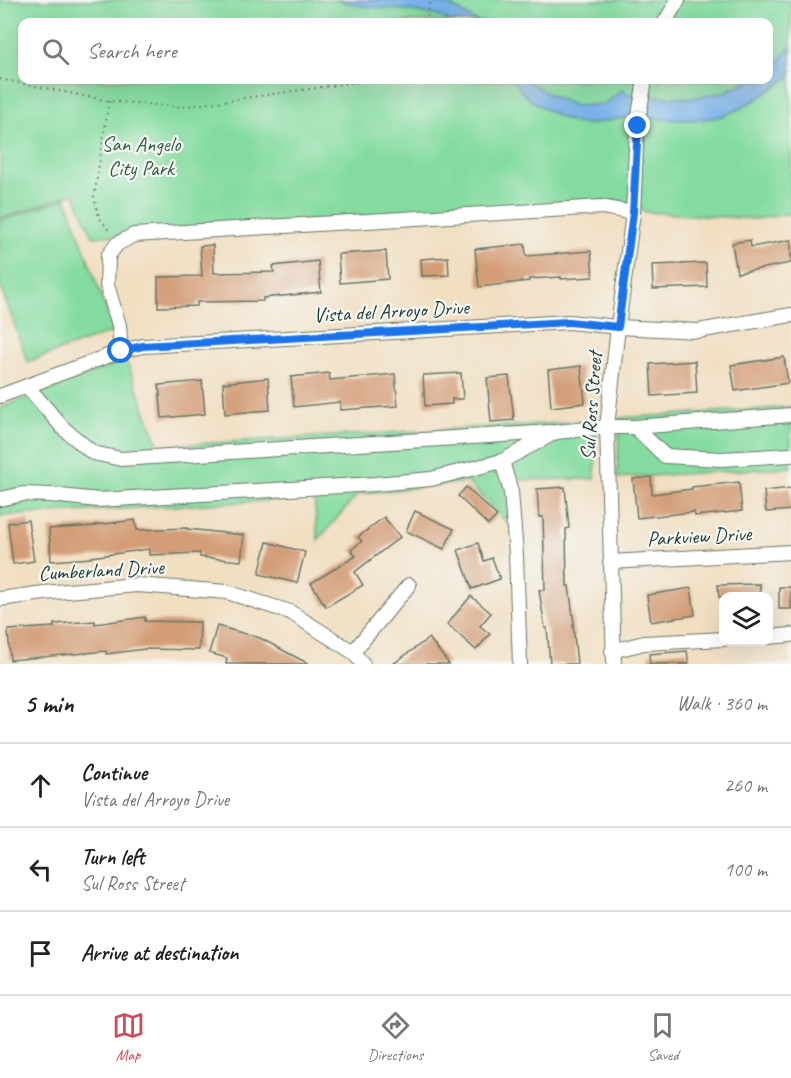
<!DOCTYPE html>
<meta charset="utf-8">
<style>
:root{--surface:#fff;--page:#f6f6f6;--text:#222;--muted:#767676;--line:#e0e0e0;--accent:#d1495b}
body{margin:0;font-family:Caveat,sans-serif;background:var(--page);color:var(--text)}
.controls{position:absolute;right:18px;bottom:18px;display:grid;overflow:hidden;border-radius:12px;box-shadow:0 6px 24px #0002}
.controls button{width:54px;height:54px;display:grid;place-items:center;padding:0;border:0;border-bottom:2px solid var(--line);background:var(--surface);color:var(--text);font:30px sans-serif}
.stop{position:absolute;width:18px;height:18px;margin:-14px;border:4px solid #1a73e8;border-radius:50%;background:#fff}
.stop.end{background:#1a73e8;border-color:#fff;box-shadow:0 2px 6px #0008}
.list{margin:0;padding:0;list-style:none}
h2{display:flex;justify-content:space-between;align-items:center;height:78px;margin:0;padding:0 24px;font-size:26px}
h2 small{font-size:20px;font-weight:400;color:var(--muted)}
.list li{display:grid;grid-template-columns:39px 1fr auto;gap:18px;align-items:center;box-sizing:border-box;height:84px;padding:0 24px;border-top:2px solid var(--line)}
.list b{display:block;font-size:22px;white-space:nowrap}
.list p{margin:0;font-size:20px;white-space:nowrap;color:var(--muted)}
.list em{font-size:20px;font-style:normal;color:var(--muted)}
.icon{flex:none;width:33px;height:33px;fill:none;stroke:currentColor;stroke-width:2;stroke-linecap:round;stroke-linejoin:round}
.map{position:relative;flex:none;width:791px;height:664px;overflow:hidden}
.search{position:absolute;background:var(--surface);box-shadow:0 6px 24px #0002;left:18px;right:18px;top:18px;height:66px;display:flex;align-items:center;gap:15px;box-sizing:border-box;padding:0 21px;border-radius:12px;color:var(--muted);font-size:22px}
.sheet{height:330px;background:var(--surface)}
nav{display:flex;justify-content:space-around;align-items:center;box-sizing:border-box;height:84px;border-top:2px solid var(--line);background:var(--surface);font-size:16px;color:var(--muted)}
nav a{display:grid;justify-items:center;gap:3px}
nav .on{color:var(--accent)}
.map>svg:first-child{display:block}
.green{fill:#83db9f;stroke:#518c6a;stroke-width:1.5;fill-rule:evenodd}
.water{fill:#78b0e8;stroke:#4c768e;stroke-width:1.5}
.building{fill:#d39d77}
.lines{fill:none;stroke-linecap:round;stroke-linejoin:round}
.minor-casing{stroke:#687666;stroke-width:16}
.path{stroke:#687666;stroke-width:2;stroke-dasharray:1.5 4.5;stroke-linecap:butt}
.minor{stroke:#fff;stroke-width:14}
.route{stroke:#1a73e8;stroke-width:8}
.labels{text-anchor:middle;stroke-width:4.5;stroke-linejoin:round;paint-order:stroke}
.park-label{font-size:21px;fill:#335d49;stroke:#f6f6f2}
.street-label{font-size:21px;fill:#1f3d34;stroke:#f6f6f2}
</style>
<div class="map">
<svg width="791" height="664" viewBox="0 0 791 664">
<rect width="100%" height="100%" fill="#f6f6f2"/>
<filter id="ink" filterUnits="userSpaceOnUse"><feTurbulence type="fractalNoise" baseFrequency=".0167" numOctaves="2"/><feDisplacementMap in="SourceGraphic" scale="12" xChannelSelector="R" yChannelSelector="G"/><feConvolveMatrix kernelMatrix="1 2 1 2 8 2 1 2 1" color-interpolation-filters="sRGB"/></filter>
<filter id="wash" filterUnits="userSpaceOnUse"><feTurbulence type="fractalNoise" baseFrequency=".008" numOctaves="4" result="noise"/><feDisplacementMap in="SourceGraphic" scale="24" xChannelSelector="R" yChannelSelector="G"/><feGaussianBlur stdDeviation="1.35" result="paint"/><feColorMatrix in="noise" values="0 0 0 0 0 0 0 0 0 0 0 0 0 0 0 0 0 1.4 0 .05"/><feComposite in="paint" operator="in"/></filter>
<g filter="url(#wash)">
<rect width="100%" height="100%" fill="#f1dfc2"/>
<g class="green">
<path d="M0 0H791V213L757 219 645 212 619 201 93 237 74 193 0 219ZM22 22H768V80H22Z"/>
<path d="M66 198 114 331 28 362 0 285V221Z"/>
<path d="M126 360 159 446 597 421 595 479 505 480 510 525 467 482 358 494 318 540 314 498 0 516V408Z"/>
<path d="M791 407V467L617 478 620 418Z"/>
</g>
<g class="water">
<path d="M336 0H422L449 5 478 22H450L442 17 414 11 361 6Z"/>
<path d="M791 46V74L786 80C766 92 745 109 722 116 690 124 658 117 626 118 610 118 592 127 576 123 561 119 536 105 524 94 520 90 517 84 513 80H527L548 94 575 106 604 104 623 90 630 95 694 98 724 92 751 80H768L769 71 774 68Z"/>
</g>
<g id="blocks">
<g class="building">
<path d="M750 240 751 247 791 240V263L737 273 732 243Z"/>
<path d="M525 244 526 256 591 251 593 277 561 279V277L529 279V281L479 287 475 249Z"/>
<path d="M213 245 214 273 274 272 273 266 318 261 321 292 263 298V301L197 302V306L158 307V277L202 276 200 246Z"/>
<path d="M386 251 388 279 340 283 338 254Z"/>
<path d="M448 257 449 275 422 276 421 259Z"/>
<path d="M706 263 707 287 653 289 652 265Z"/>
<path d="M784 357 788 383 735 391 731 365Z"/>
<path d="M695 361 697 393 652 396 650 364Z"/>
<path d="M581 366 585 403 551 407 548 370Z"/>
<path d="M329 373 330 380 395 374 398 406 340 410V402L294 407 291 377Z"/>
<path d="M461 373 463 399H452V404L425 406 423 375Z"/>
<path d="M509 376 514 420 491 422 487 378Z"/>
<path d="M268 378 270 410 225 414 223 383Z"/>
<path d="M202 381 205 414 162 418 159 385Z"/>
<path d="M651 477 652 494 692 489V487L739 482 742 511 695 516 694 512 637 518 633 479Z"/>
<path d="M466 487 497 516 488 525 458 496Z"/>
<path d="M565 487 569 528 566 529 567 586H569L574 624H573L577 664H550L547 628H545L539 590H545L543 517H539L537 489Z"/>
<path d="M791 488V510L766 512 764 491Z"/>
<path d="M415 511 454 529 444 549 406 531Z"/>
<path d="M384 517 400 537 355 572 363 585 326 607 311 583 356 556 351 550 362 541 358 537Z"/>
<path d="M28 520 34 561 13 564 8 523Z"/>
<path d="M135 520 137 530 187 528V529L244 535 241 561 200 557V553L149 555V549L91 557V558L51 561 49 529 96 526 95 525Z"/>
<path d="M267 542 305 552 297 583 259 574Z"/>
<path d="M478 543 484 561 492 558 500 579 472 589 458 550Z"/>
<path d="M760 584V597H719L718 585Z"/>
<rect x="779" y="587" width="12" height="22"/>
<path d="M691 588 695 615 651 622 647 595Z"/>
<path d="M471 596 491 613 480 626 490 634 476 650 447 624Z"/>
<path d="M145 617V621L200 622 199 650 145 649 106 654V651L10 660 8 630 54 627V624L95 621V624Z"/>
<path d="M217 626 260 638 309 664H226L227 658 209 653Z"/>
<path d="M429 638 449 664H393Z"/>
<path d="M687 651 689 664H650L649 654Z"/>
</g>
</g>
</g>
<g filter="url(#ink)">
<use href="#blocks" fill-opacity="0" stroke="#687666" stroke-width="1.5"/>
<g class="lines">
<defs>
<g id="minor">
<path d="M665 22 678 0"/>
<path d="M121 351 119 325 107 285 108 256 117 244 134 235 602 207 633 213"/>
<path d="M27 386 63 428 93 453 121 459 551 432"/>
<path d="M0 396 121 351 143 346 569 322 618 327 698 331 791 315"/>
<path d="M635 427 791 415"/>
<path d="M502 461 511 492 516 555 520 664"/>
<path d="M0 499 23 494 51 495 98 500 375 484 431 479 502 461 556 432 607 427H635L665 456 721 459 791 455"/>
<path d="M610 562 791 552"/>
<path d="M0 599 44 593 137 585 227 592 290 612 353 652 363 664"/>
<path d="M768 637 791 635"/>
<path d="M612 651 644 643 724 639"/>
<path d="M353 652 409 585"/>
<path d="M614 664 607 427 618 327 633 213 637 126 645 80"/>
</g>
</defs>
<use href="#minor" class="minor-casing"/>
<g class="path">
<path d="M426 22 431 0"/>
<path d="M0 79 109 101 181 107 372 80"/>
<path d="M109 101 94 197 99 217 111 233"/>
</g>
<use href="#minor" class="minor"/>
</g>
</g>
<g class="lines" filter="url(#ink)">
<path class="route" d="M121 351 143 346 569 322 618 327 633 213 638 126"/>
</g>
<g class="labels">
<g class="park-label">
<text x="141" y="151">San Angelo<tspan x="141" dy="24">City Park</tspan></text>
</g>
<g class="street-label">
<text transform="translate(391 311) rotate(-3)" y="7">Vista del Arroyo Drive</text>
<text transform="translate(591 406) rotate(-86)" y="7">Sul Ross Street</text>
<text transform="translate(699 536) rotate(-3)" y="7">Parkview Drive</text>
<text transform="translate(101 570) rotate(-3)" y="7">Cumberland Drive</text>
</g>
</g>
</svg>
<div class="controls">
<button><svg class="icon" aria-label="layers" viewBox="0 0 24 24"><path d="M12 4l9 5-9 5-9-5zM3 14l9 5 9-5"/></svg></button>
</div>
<div class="stop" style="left:121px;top:351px"></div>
<div class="stop end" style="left:638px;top:126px"></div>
<div class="search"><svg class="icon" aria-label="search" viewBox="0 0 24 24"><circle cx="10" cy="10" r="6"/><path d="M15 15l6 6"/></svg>Search here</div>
</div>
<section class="sheet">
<h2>5 min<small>Walk · 360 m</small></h2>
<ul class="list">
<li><svg class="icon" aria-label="ahead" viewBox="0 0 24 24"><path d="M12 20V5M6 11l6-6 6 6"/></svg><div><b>Continue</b><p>Vista del Arroyo Drive</p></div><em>260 m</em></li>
<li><svg class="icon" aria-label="left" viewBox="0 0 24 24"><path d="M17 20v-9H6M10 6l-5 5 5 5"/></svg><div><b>Turn left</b><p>Sul Ross Street</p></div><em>100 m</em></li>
<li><svg class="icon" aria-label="arrive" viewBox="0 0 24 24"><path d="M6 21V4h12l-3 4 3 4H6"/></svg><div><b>Arrive at destination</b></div></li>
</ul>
</section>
<nav>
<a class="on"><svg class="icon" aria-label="map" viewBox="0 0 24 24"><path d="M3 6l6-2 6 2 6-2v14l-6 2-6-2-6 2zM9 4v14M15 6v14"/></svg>Map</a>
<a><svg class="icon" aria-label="directions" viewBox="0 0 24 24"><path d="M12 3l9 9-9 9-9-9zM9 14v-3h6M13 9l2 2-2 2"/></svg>Directions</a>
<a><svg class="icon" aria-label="saved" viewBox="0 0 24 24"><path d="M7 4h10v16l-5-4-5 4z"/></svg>Saved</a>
</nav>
